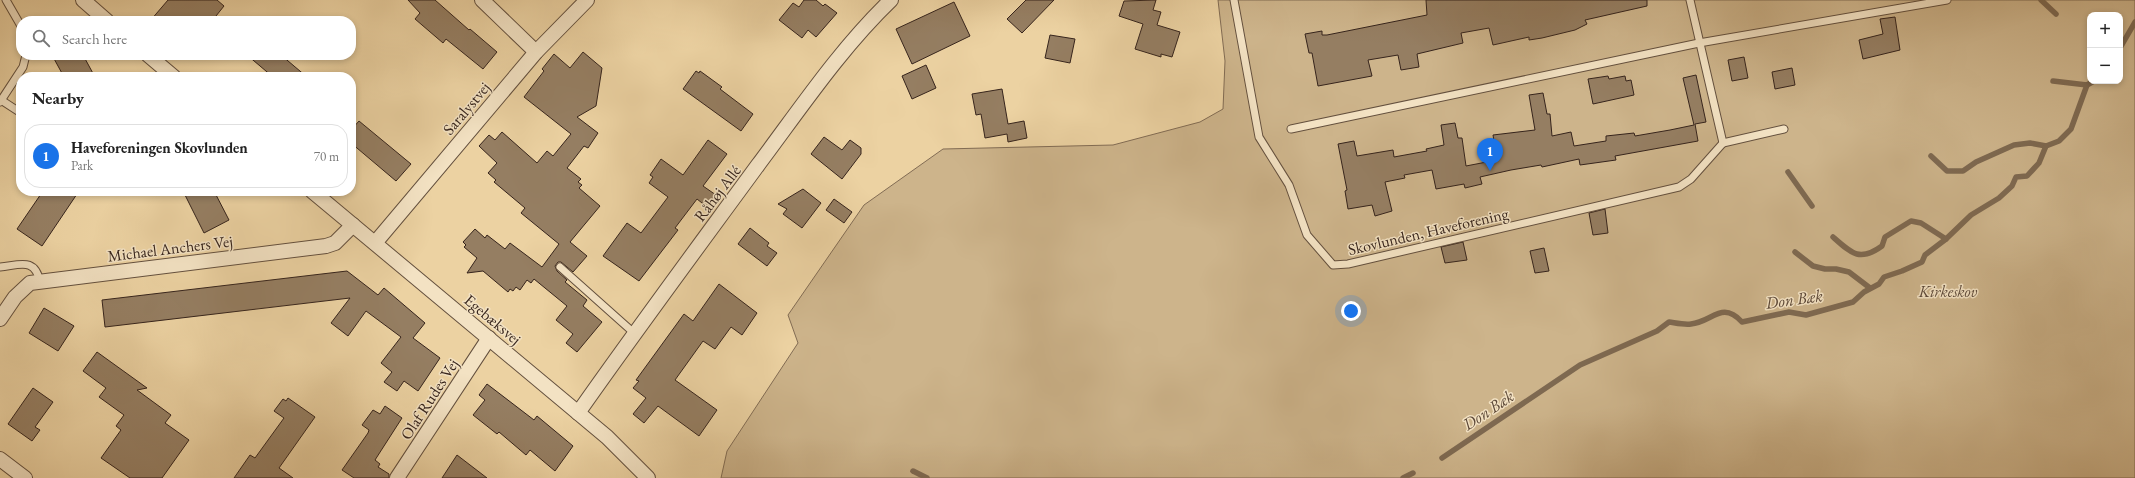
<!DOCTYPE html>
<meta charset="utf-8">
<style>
:root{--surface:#fff;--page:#f2f2f2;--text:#222;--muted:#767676;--line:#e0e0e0;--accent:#1a73e8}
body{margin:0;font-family:"EB Garamond",serif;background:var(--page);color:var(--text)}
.controls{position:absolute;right:12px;top:12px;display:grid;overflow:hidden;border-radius:8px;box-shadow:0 2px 6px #0003}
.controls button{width:36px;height:36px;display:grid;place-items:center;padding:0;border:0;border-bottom:1px solid var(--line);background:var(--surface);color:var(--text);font:20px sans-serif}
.you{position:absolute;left:1351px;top:311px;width:14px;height:14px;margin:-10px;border:3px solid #fff;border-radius:50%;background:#1a73e8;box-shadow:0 0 0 6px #1a73e833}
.badge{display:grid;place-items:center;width:26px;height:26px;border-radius:50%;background:var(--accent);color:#fff;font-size:13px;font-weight:700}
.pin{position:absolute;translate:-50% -33px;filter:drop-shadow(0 1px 2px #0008)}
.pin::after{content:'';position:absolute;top:21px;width:14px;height:12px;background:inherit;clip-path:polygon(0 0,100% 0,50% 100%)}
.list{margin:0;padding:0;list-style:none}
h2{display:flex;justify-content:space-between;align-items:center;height:52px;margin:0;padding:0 16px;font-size:17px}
h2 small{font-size:13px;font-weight:400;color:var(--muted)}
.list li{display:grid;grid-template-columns:26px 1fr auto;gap:12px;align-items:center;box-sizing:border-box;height:64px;margin:0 8px 8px;padding:0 8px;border:1px solid var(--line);border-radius:16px}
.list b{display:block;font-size:15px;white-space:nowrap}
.list p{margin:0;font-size:13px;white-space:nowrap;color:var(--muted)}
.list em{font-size:13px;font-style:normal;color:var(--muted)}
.icon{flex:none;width:22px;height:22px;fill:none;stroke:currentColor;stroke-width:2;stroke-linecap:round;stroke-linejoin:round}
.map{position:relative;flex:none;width:2135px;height:478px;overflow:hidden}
.search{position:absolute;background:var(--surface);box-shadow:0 2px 6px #0003;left:16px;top:16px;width:340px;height:44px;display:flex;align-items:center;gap:10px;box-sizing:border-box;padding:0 14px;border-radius:16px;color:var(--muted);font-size:15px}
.panel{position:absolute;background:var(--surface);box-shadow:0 2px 6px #0003;left:16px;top:72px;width:340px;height:124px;border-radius:16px}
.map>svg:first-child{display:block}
.green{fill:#cdb48b;stroke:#826c54;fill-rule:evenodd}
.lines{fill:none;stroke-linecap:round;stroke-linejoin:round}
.stream{stroke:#7e6951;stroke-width:5.5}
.building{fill:#957e62;stroke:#36241c}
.service-casing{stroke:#64503e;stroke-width:9}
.minor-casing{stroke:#64503e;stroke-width:16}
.service{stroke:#f3e2c3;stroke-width:7}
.minor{stroke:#f3e2c3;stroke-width:14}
.labels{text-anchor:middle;stroke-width:3;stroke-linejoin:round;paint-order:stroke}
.street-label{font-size:16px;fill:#36241c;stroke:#f3e2c3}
.park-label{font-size:16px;font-style:italic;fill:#5c4838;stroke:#f3e2c3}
.water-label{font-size:17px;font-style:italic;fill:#5a4636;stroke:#f3e2c3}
</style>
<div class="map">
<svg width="2135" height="478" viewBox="0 0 2135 478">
<rect width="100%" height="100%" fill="#ecd2a2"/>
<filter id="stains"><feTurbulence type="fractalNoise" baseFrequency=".005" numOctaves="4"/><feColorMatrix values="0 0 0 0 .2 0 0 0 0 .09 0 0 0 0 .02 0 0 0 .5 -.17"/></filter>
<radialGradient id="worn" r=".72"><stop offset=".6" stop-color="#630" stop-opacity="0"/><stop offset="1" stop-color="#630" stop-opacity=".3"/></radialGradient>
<path class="green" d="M1218 0H2135V478H721L727 451 798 343 788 315 864 205 943 149 1113 145 1200 122 1223 109 1225 61ZM2090 15H2120V81H2090Z"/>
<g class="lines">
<g class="stream">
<path d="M2041 0 2056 14"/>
<path d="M2120 48 2135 22"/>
<path d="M2053 81 2087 85"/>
<path d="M1931 156 1947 171H1963L1976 162 2014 145 2030 143 2046 146"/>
<path d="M1788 172 1812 206"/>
<path d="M1833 237C1852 254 1860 262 1882 246L1885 237 1911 221 1921 223 1946 239"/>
<path d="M1795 252 1813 266 1825 269H1836L1849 272 1870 288"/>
<path d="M1442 458 1580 365 1657 331 1669 322C1676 323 1684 325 1691 324 1712 322 1722 300 1742 322L1789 312 1806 315 1853 302 1864 292 1879 284 1884 277 1902 271 1922 262 1925 255 1946 239 1971 215 1999 198 2012 186 2016 177 2027 176 2039 163 2046 146 2059 141 2071 129 2087 85 2094 81"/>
<path d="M913 471 927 478"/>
<path d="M1403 478 1413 473"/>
</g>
</g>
<g class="building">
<path d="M168 0H217L224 6 212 21H150Z"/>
<path d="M408 0H435L469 30 470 29 497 52 483 69 446 39 443 43 415 19 420 13Z"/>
<path d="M804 0H816L823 6 825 4 837 13 816 37 808 30 802 38 779 20 793 3 799 7Z"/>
<path d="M1026 0H1054L1022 33 1007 19Z"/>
<path d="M1156 0 1153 10 1161 12 1157 25 1180 32 1172 57 1161 54V57L1135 49 1143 24 1119 16 1124 1Z"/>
<path d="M1426 0H1647V6L1585 20 1587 24 1575 30 1542 38 1529 40V37L1493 45 1489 28 1461 33 1463 43 1417 54 1419 67 1401 70 1398 55 1368 60 1372 76 1318 86 1312 53H1309L1305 34 1322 31V35H1327L1427 15Z"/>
<path d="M954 2 970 36 912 64 896 29Z"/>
<path d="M1895 17 1900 50 1863 59 1859 40 1883 34 1880 19Z"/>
<path d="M1050 35 1075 39 1070 63 1045 58Z"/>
<path d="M583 52 602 68 596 106 577 117 598 133 588 148 584 146 567 168 581 179 578 182 582 185 579 188 600 206 570 242 587 256 573 272 561 262H558L555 266 557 271 567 280 565 282 587 300 583 306 602 322 577 352 566 343 573 334 556 320 567 306 534 279 531 283 527 280 520 290 516 287 513 291 510 289 508 292 483 271 467 273 477 258 464 247 466 245 463 242 475 229 485 238 487 235 505 249 510 243 542 267 559 244 521 213 525 208 494 182 496 180 488 173 497 163 479 146 489 135 495 140 502 132 537 163 547 151 553 156 571 134 524 97 544 71 542 69 554 54 570 68Z"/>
<path d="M52 55H83L95 77H64Z"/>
<path d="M247 55H281L307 77H273Z"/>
<path d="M1744 57 1748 78 1732 81 1728 60Z"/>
<path d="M926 65 936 88 912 99 902 76Z"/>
<path d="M1792 68 1795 85 1775 89 1772 72Z"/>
<path d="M696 71 699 73 700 71 722 87 720 89 753 114 741 131 683 89Z"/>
<path d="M1696 75 1706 122 1695 124 1698 141 1615 156 1616 160 1580 165 1579 159 1542 167 1541 165 1511 170 1480 177 1482 184 1465 188 1464 184 1436 189 1432 170 1404 175 1405 178 1385 182 1392 211 1375 216 1372 205 1348 209 1345 191 1347 190 1338 144 1354 141 1357 156 1393 150 1394 157 1427 151 1426 149 1444 145 1441 125 1455 123 1458 138H1462L1466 166 1497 160 1493 135 1535 130 1529 95 1543 93 1547 114H1550L1552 136 1571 132 1574 146 1606 141V136L1634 133 1635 136 1670 130 1694 125 1683 78Z"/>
<path d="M1608 76 1609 79 1625 76 1626 81 1631 80 1634 95 1593 104 1588 79Z"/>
<path d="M1002 89 1008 124 1024 121 1027 138 1008 142 1007 134 985 138 981 114 976 115 972 94Z"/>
<path d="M359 121 411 164 396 181 351 143V130Z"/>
<path d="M824 137 842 150 850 140 861 148V154L842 179 811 154Z"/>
<path d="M708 140 727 154 703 186 716 195 707 207 697 199 675 228 678 230 639 281 603 256 627 223 641 233 668 197 649 183 653 177 650 175 661 159 683 175Z"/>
<path d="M803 189 821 203 802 228 783 214 787 209 778 204Z"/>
<path d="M43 191H79L42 246 17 229Z"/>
<path d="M183 191H214L229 220 204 233Z"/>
<path d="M834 199 852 212 844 223 826 210Z"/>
<path d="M1605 209 1608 233 1593 235 1589 213Z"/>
<path d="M750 228 769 243 767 246 777 253 767 266 738 244Z"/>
<path d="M1463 242 1467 260 1445 263 1441 247Z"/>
<path d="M1544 248 1549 271 1535 273 1530 251Z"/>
<path d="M347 271 378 295 384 288 425 323 413 338 440 358 418 391 404 381 397 391 384 382 392 372 381 363 401 337 366 311 348 336 331 323 350 298 105 327 102 300Z"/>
<path d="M719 284 757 313 742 335 731 327 715 349 703 341 675 380 717 410 699 436 658 406 644 423 633 414 646 398 633 388 639 381 636 380 684 314 693 321Z"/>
<path d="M44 308 74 326 58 351 29 333Z"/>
<path d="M97 352 147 388 137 390 171 415 165 423 189 440 162 478H130L101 458 121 430 116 426 124 415 99 397 106 388 83 371Z"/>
<path d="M487 384 534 420 537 416 573 446 555 471 530 450 526 455 499 432 497 434 473 415 485 400 479 395Z"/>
<path d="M33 388 53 402 35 427 40 430 32 441 8 424Z"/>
<path d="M288 398 315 417 279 468 293 478H234L250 455 255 458 284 418 274 411 283 399 286 401Z"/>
<path d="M385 406 402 418 375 460 380 464 378 467 389 474V478H354L342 470 368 433 369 430 362 425 373 410 380 414Z"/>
<path d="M457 455 487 478H442Z"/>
</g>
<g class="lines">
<defs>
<g id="service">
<path d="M6 0 21 26"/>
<path d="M1234 0 1259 137 1289 185 1307 235 1333 265 1348 264 1679 187 1691 179 1723 143"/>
<path d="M1690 0 1723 143"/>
<path d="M1 100 21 113"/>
<path d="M0 102 23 67 26 55"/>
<path d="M1291 129 1699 43 1947 0"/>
<path d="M1723 143 1784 129"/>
<path d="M0 267C20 265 35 257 40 282"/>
<path d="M560 267 634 333"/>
</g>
<g id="minor">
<path d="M83 0 107 21"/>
<path d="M482 0 536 52"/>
<path d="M148 55 174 77"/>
<path d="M312 191 607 437 648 478"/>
<path d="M375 243 536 52 587 0"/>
<path d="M0 319 15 297 30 283 326 246 335 243 353 225"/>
<path d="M578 413C637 329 698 247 758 165 800 109 840 49 891 0"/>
<path d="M0 459 25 478"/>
<path d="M397 478 489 338"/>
</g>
</defs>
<use href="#service" class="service-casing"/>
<use href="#minor" class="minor-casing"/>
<use href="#service" class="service"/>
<use href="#minor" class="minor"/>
</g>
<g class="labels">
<g class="street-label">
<text transform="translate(466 108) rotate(-50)" y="6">Saralystvej</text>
<text transform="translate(717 193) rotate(-53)" y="6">Råhøj Allé</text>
<text transform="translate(1428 231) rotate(-13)" y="6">Skovlunden, Haveforening</text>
<text transform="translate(170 248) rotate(-7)" y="6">Michael Anchers Vej</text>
<text transform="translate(493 319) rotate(40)" y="6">Egebæksvej</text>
<text transform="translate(429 399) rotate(-57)" y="6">Olaf Rudes Vej</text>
</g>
<g class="park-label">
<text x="1948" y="297">Kirkeskov</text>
</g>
<g class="water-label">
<text transform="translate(1794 299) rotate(-8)" y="6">Don Bæk</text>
<text transform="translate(1488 410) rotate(-34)" y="6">Don Bæk</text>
</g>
</g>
<rect width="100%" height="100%" filter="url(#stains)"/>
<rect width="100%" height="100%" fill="url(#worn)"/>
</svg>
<div class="controls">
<button>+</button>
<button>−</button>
</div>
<div class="you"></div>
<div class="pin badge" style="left:1490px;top:171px">1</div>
<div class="search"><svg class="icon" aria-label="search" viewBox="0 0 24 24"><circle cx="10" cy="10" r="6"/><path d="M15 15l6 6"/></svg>Search here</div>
<section class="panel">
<h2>Nearby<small></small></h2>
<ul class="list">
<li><span class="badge">1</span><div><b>Haveforeningen Skovlunden</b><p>Park</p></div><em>70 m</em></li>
</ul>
</section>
</div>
